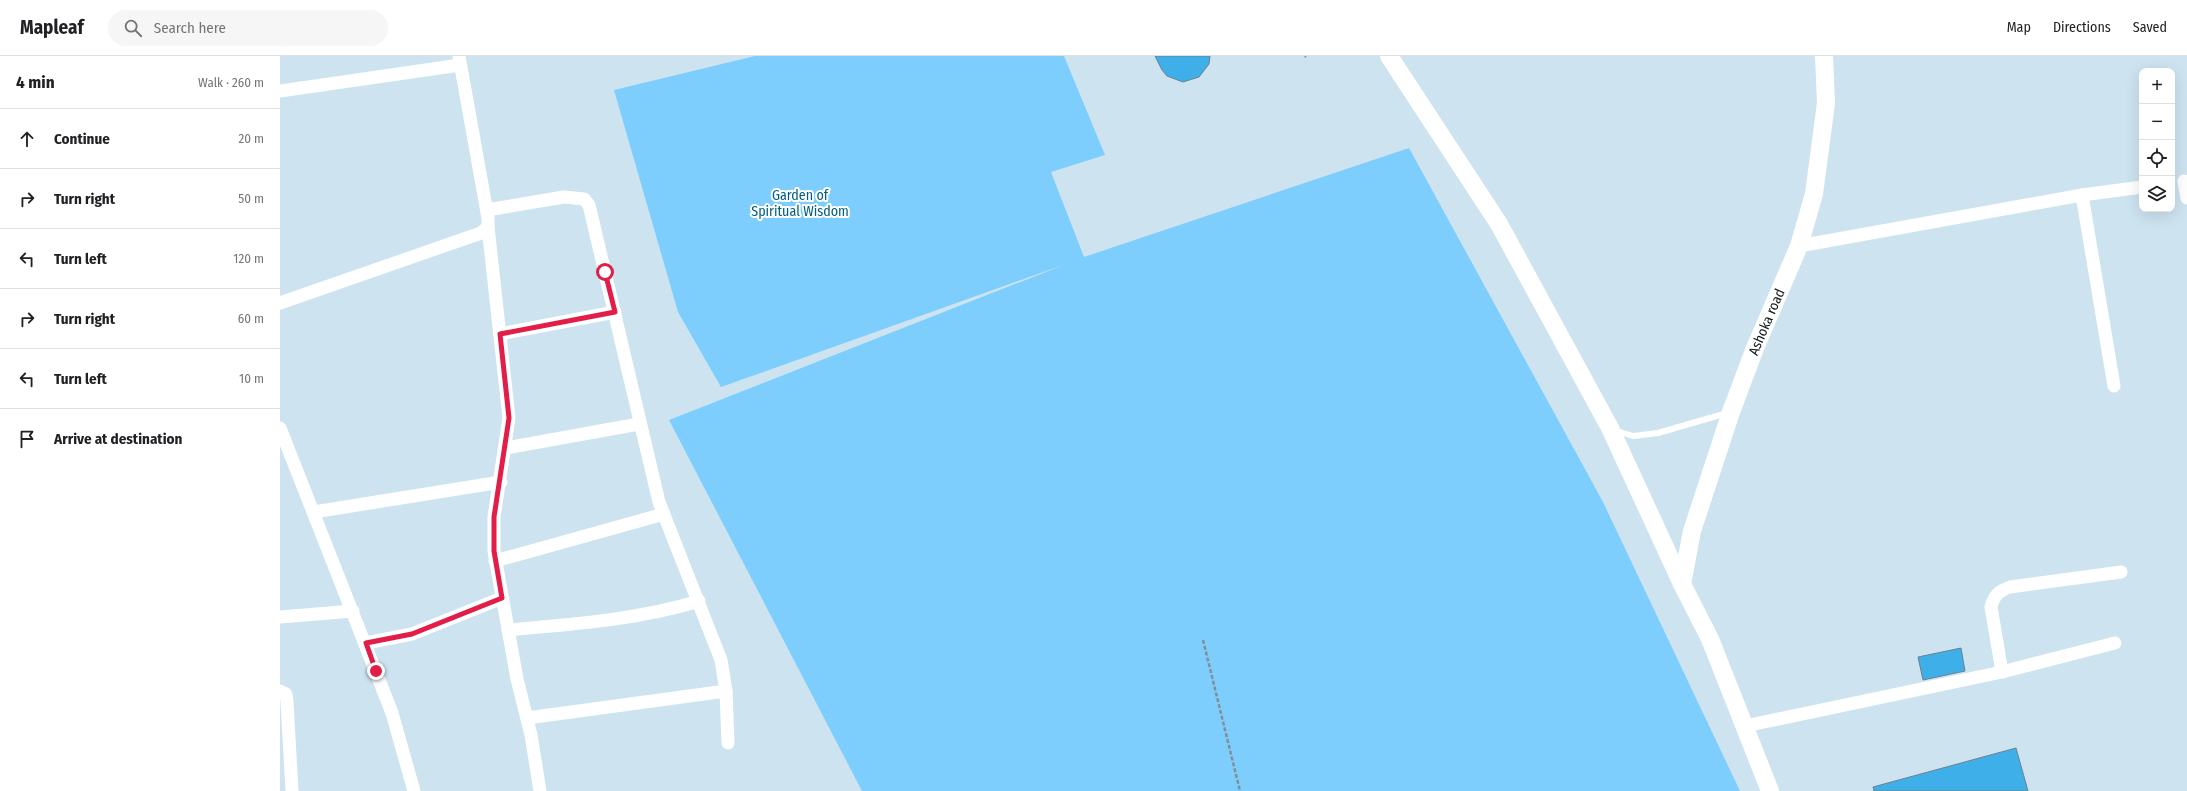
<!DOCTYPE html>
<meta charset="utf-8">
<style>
:root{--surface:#fff;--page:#f6f6f6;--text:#202124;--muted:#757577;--line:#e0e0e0}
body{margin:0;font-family:"Fira Sans Condensed",sans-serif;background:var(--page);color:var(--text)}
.controls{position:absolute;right:12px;top:12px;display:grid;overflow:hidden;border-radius:8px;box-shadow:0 4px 16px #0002}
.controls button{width:36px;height:36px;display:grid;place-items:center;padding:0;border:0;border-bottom:1px solid var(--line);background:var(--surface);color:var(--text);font:20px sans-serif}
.stop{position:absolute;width:12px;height:12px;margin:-9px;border:3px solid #e11d48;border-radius:50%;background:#fff}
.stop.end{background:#e11d48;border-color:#fff;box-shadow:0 1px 4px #0008}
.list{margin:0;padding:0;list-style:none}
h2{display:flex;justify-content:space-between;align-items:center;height:52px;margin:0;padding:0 16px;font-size:17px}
h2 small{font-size:13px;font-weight:400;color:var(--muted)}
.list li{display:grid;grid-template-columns:26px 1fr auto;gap:12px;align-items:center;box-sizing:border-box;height:60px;padding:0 16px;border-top:1px solid var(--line)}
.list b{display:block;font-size:15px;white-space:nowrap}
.list em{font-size:13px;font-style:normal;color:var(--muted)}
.icon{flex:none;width:22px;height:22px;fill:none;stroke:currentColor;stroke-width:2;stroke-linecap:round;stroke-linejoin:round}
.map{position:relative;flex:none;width:1907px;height:735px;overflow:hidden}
header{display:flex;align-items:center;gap:24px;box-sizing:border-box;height:56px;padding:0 20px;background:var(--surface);border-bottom:1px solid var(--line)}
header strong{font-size:19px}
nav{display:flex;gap:22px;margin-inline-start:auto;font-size:14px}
.search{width:280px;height:36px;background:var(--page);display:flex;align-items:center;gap:10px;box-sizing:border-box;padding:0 14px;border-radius:22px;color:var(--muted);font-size:15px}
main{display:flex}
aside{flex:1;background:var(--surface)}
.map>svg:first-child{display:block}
.green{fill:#7dcefc}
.building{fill:#3eafe8;stroke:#6d818d}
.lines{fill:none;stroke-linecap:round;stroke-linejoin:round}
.path{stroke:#809099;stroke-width:2.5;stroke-dasharray:4 2;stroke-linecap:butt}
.lane{stroke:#fff;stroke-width:6}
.street{stroke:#fff;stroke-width:13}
.secondary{stroke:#fff;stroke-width:18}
.route{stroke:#e11d48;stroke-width:5}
.labels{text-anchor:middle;stroke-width:4;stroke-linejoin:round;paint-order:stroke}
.park-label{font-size:14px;fill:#005d82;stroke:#fff}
.street-label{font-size:14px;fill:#0d1519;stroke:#fff}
</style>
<header>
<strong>Mapleaf</strong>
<div class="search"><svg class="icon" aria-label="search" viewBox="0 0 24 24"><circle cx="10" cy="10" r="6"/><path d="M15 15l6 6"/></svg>Search here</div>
<nav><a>Map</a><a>Directions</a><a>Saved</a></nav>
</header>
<main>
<aside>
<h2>4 min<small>Walk · 260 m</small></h2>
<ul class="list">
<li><svg class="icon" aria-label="ahead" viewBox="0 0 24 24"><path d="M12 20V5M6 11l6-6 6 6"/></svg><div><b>Continue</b></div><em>20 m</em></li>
<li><svg class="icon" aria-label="right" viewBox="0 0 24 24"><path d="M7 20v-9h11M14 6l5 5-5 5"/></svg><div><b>Turn right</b></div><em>50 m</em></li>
<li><svg class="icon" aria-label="left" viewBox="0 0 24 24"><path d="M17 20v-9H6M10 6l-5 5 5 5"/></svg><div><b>Turn left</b></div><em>120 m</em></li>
<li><svg class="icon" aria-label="right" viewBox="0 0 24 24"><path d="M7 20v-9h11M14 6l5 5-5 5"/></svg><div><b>Turn right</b></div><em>60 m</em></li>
<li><svg class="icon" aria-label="left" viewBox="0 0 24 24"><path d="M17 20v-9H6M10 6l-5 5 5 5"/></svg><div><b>Turn left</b></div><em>10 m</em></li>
<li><svg class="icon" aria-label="arrive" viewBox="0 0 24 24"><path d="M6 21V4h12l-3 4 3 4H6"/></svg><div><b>Arrive at destination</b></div></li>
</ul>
</aside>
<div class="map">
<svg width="1907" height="735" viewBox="0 0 1907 735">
<rect width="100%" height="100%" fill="#cde3f0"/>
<path class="green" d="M475 0H784L825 99 771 116 804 201 1129 92 1323 446 1460 735H582L389 364 786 208 441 331 398 256 334 34Z"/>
<g class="building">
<path d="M875 0H930L929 8 919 21 903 26 887 20 882 14Z"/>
<path d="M1681 592 1685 615 1643 624 1638 601Z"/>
<path d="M1736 692 1748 735H1594L1593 731Z"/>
</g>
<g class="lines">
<g class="path">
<path d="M1025 0 1026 1"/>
<path d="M923 584 960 735"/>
</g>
<path class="lane" d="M1334 374 1353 380 1378 377 1447 357"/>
<g class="street">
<path d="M0 35 180 9"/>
<path d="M1904 125 1907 142"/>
<path d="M1802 139 1834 330"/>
<path d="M207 154 284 141 304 143 309 149 379 446 441 604 446 635 448 687"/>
<path d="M208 171 229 362 214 461V495L237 623 251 679 260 735"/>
<path d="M1519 190 1802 139 1862 131"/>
<path d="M0 247 201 177 208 171V162L179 0"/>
<path d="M220 278 335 256"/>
<path d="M0 372 112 657 134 735"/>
<path d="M226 392 359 368"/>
<path d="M34 456 221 426"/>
<path d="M215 505 384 458"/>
<path d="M0 561 73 555"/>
<path d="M228 574C292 568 357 564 419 545"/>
<path d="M86 587 132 578 222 542"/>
<path d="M1722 616 1711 551C1714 539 1719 535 1730 531L1841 516"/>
<path d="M0 635 6 638 7 646 12 735"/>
<path d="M247 662 446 635"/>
<path d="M1465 670 1722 616 1835 587"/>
</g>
<g class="secondary">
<path d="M1109 0 1219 168 1330 372 1402 528 1430 583 1490 735"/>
<path id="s1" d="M1402 528 1412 475 1451 356 1475 292 1519 190 1534 138 1546 47 1544 0"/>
</g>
</g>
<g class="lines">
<path class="route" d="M96 615 86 587 132 578 222 542 214 495V461L229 362 220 278 335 256 325 216"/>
</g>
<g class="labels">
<g class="park-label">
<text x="520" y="144">Garden of<tspan x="520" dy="16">Spiritual Wisdom</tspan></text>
</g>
<g class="street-label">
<text dy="5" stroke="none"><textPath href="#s1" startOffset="276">Ashoka road</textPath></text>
</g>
</g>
</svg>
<div class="controls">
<button>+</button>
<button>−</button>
<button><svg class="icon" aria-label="locate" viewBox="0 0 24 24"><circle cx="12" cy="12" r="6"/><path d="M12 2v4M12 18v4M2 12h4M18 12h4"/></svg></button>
<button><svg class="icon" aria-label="layers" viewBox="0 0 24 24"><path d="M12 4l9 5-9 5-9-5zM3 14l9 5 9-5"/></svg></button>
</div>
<div class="stop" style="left:325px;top:216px"></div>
<div class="stop end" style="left:96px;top:615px"></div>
</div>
</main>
